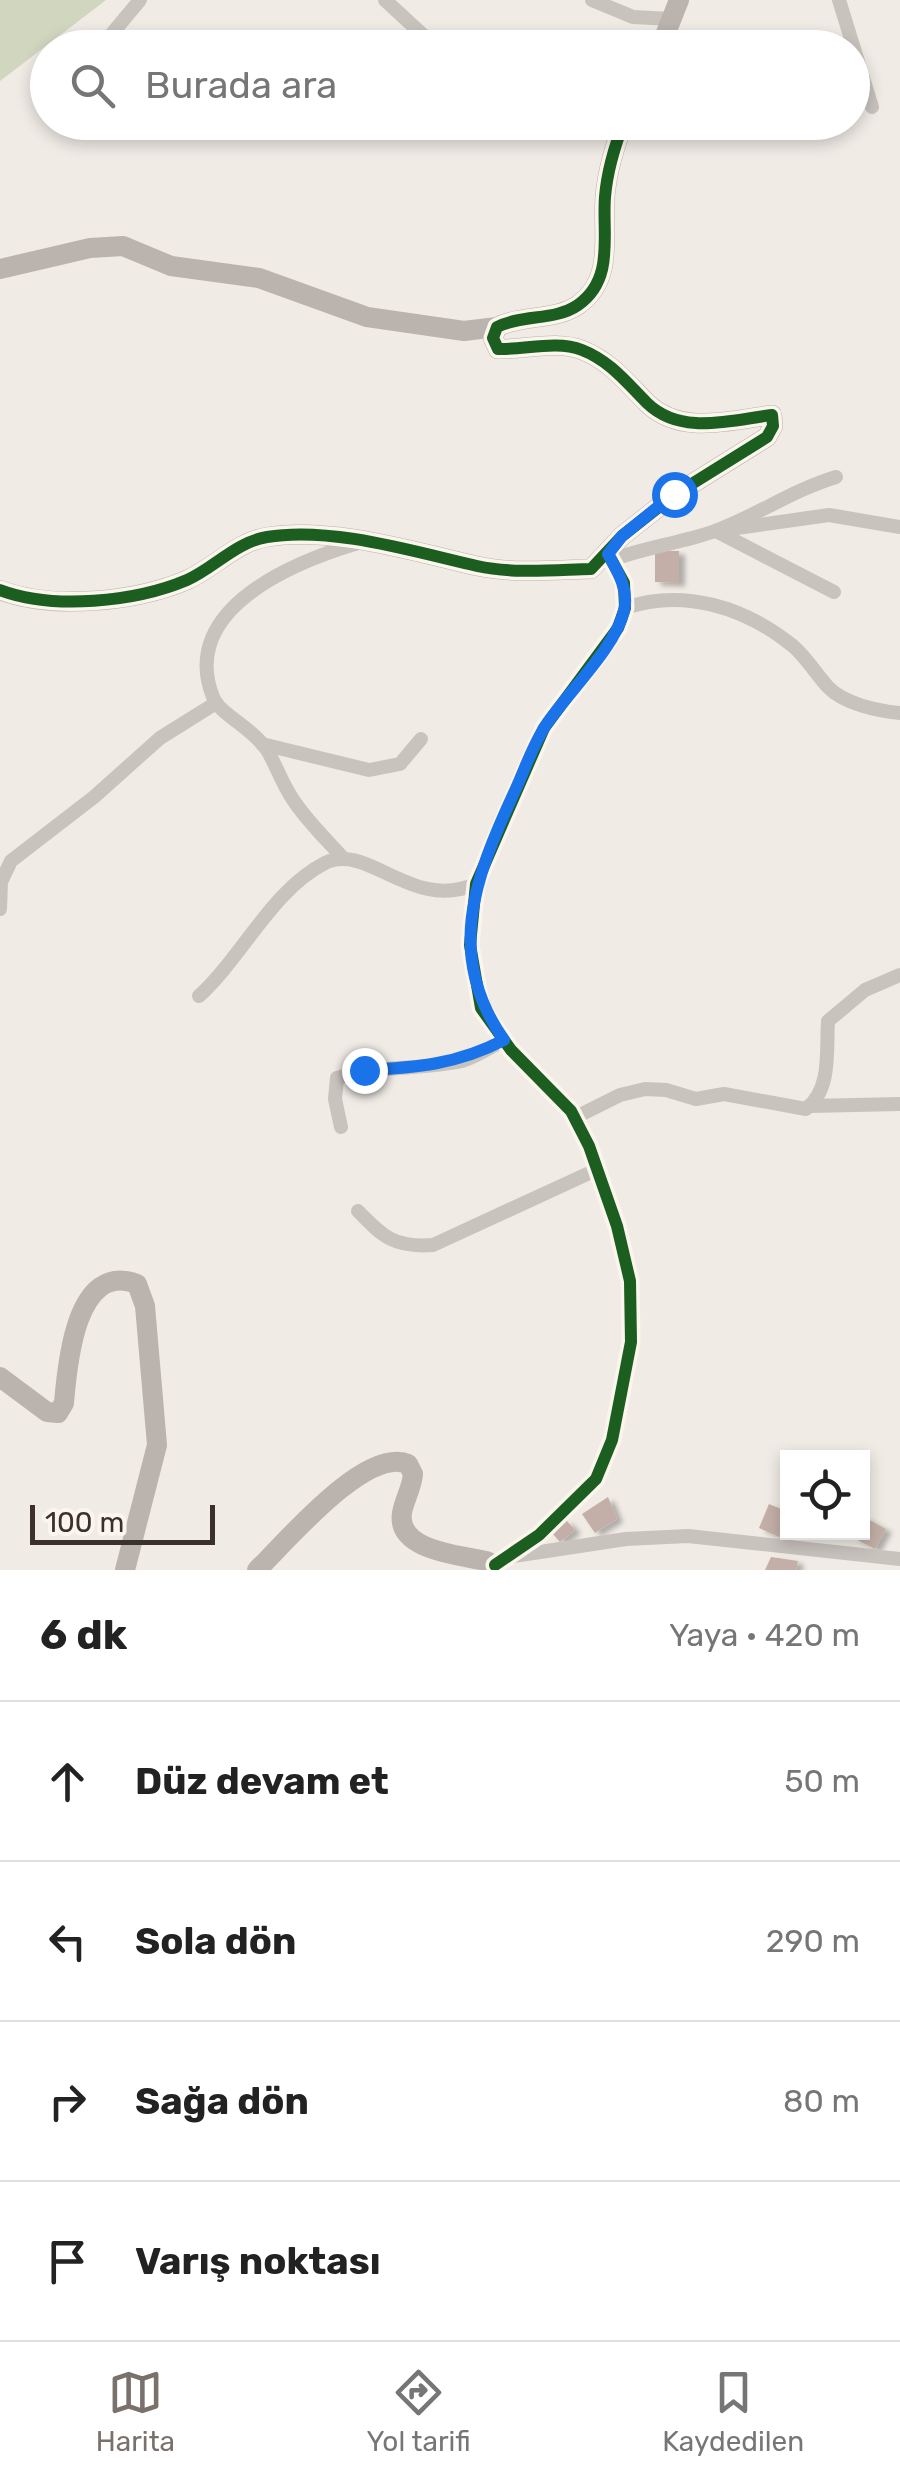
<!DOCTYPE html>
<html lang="tr">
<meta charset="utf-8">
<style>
:root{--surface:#fff;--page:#f6f6f6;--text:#222;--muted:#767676;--line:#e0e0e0;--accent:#7a716c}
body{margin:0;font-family:Rubik,sans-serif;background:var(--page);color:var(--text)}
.controls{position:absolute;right:30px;bottom:30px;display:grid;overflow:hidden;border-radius:0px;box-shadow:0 5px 15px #0003}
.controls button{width:90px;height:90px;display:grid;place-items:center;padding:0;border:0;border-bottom:2px solid var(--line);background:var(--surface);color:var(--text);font:50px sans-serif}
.scale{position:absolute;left:30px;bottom:25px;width:185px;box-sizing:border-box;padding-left:10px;border:5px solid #3b302b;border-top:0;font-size:28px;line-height:35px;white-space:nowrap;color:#3b302b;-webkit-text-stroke:8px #fbf5ee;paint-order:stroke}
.stop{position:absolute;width:30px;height:30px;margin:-22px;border:8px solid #1a73e8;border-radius:50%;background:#fff}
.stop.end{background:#1a73e8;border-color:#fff;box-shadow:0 2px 10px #0008}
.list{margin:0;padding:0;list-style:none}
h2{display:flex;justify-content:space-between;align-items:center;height:130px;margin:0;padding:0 40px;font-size:42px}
h2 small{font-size:32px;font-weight:400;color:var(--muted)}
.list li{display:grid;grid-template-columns:65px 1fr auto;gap:30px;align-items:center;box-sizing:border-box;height:160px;padding:0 40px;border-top:2px solid var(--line)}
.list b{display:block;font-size:38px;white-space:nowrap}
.list em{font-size:32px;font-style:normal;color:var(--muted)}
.icon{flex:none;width:55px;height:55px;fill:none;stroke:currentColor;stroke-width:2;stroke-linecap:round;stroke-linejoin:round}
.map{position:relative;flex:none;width:900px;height:1570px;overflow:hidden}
.search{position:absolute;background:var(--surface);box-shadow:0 5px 15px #0003;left:30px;right:30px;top:30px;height:110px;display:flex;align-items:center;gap:25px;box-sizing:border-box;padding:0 35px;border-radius:55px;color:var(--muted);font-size:38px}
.sheet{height:770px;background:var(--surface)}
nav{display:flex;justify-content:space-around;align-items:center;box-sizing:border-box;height:140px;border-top:2px solid var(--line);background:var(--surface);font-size:28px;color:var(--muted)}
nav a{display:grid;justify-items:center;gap:5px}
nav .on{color:var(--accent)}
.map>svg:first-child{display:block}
.green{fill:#d1d6bf}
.building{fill:#c3afa7;filter:url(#shadow)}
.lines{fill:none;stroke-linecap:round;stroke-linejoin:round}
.street{stroke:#c9c3be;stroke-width:14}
.secondary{stroke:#bab3ae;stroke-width:20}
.cycleway-casing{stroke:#fbf5ee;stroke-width:19}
.cycleway{stroke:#1b5e20;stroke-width:12}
.route{stroke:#1a73e8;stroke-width:12}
</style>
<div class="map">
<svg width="900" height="1570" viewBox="0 0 900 1570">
<defs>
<filter id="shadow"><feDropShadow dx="6" dy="3.5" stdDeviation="2.5" flood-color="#0004"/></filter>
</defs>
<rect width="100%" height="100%" fill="#f0ebe5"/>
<path class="green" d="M0 0H106L0 81Z"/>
<g class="building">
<path d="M655 551H679V583L655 582Z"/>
<path d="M608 1497 617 1519 595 1533 582 1514Z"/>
<path d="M769 1504 788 1512 784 1539 759 1528Z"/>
<path d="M862 1516 886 1529 875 1549 852 1537 862 1532Z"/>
<path d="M566 1520 575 1530 560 1542 552 1533Z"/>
<path d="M771 1557 798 1561 796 1570H765Z"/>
</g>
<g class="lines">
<g class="street">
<path d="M385 0 437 48"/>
<path d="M592 0 633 17 672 19"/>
<path d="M839 0 872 107"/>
<path d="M100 48 140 0"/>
<path d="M716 531 829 515 900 527"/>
<path d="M716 531 834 592"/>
<path d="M611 560C646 547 681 543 715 531 756 516 793 490 836 477"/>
<path d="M625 608C683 588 745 607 793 646 806 657 816 674 828 687 844 704 878 711 900 713"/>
<path d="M262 744 369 770 400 764 421 739"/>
<path d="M342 857C325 838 305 819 292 798 282 783 276 765 267 750 252 727 220 715 213 697 178 609 294 562 358 543"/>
<path d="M0 909 1 882 11 861 94 797 160 738 216 703"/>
<path d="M199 996C242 957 272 890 325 863 369 842 411 912 476 884"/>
<path d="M810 1106 900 1104"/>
<path d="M574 1118 620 1095 645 1089 666 1090 696 1099 724 1094 806 1109C832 1089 826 1051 828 1021L865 990 900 975"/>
<path d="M341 1127 335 1099 337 1078C377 1065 420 1070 462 1061 476 1057 491 1047 504 1040"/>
<path d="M358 1211C383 1237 395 1248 433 1245L598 1169"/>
<path d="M507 1557 626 1539 688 1536 900 1559"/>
<path d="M495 1565 539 1535 596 1479 612 1440 631 1342 630 1281 617 1226 589 1146 571 1111 511 1050 481 1008 470 945 476 884 544 728 618 628 625 608 624 583 608 554"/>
</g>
<g class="secondary">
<path d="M660 48 679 0"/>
<path d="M0 269 90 248 123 246 171 266 259 278 367 317 464 331 497 327"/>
<path d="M0 590C53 610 135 602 187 580 214 568 236 542 267 537 331 526 415 552 477 566 514 574 554 570 591 569L622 536 674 495 767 437 773 426 772 415C731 420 681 436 647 403 626 382 610 361 582 350 556 340 525 350 498 349L493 338 497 327C523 314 555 321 578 305 615 279 602 235 605 197 607 173 615 145 624 122"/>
<path d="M0 1377 47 1412 58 1413 64 1403C67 1367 75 1260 137 1284L145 1306 157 1445 125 1570"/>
<path d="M257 1570C286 1542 366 1446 408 1464L413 1474C412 1488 404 1500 402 1513 396 1551 461 1555 486 1561L495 1565V1570"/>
</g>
<defs>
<g id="cycleway">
<path d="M0 590C53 610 135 602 187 580 214 568 236 542 267 537 331 526 415 552 477 566 514 574 554 570 591 569L622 536 674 495 767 437 773 426 772 415C731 420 681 436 647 403 626 382 610 361 582 350 556 340 525 350 498 349L493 338 497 327C523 314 555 321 578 305 615 279 602 235 605 197 607 173 615 145 624 122"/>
<path d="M495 1565 539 1535 596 1479 612 1440 631 1342 630 1281 617 1226 589 1146 571 1111 511 1050 481 1008 470 945 476 884 544 728 618 628 625 608 624 583 608 554"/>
</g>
</defs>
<use href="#cycleway" class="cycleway-casing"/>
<use href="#cycleway" class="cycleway"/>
</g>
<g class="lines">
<path class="route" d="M364 1070C416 1068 458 1064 504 1040 445 956 474 880 513 795 524 772 532 746 546 725 568 692 615 648 624 611 629 590 618 572 608 554L622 536 674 494"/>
</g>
</svg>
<div class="controls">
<button><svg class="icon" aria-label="locate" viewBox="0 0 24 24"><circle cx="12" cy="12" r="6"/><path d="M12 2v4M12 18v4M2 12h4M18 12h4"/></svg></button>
</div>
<div class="scale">100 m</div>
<div class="stop" style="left:674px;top:494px"></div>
<div class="stop end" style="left:364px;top:1070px"></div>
<div class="search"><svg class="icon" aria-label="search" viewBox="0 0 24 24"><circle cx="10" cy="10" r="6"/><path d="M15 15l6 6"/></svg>Burada ara</div>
</div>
<section class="sheet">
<h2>6 dk<small>Yaya · 420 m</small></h2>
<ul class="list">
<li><svg class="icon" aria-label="ahead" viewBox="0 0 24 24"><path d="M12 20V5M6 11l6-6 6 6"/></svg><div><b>Düz devam et</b></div><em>50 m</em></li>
<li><svg class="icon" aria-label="left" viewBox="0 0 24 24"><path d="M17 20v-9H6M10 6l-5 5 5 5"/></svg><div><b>Sola dön</b></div><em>290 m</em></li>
<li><svg class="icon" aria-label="right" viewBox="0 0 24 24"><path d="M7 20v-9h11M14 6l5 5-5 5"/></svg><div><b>Sağa dön</b></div><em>80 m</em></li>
<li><svg class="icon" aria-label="arrive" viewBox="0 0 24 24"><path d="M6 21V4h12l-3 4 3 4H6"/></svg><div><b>Varış noktası</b></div></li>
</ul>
</section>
<nav>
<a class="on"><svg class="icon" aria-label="map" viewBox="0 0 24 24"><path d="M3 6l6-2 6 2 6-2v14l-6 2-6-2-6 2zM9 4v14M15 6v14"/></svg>Harita</a>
<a><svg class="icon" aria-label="directions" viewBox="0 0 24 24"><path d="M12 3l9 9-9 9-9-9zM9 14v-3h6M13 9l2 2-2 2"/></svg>Yol tarifi</a>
<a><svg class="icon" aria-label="saved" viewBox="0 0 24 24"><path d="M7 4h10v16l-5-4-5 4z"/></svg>Kaydedilen</a>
</nav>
